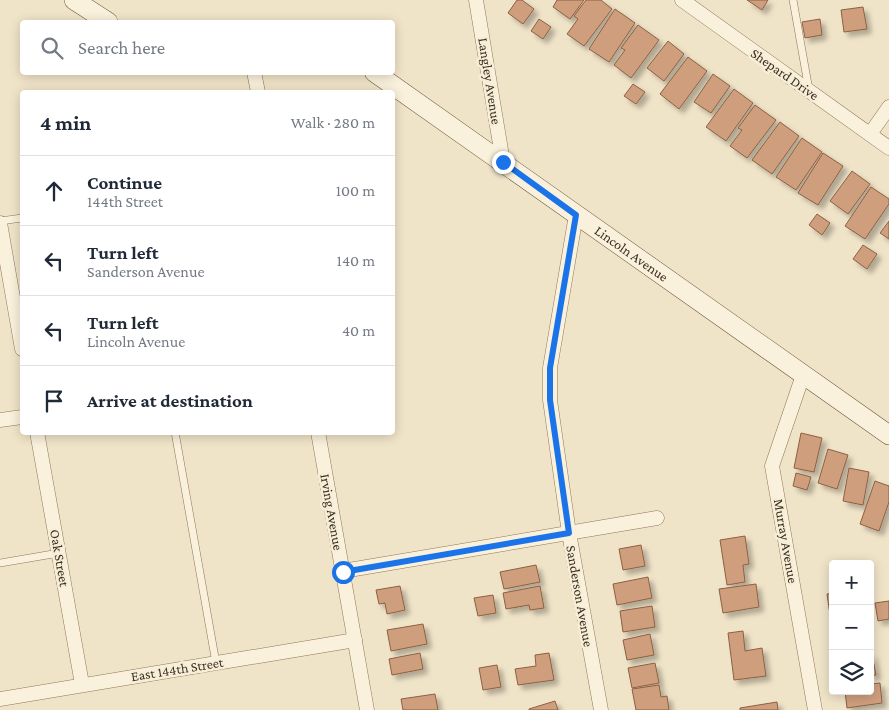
<!DOCTYPE html>
<meta charset="utf-8">
<style>
:root{--surface:#fff;--page:#f6f6f7;--text:#1f2937;--muted:#747a83;--line:#e0e1e3}
body{margin:0;font-family:"Crimson Pro",serif;background:var(--page);color:var(--text)}
.controls{position:absolute;right:15px;bottom:15px;display:grid;overflow:hidden;border-radius:5px;box-shadow:0 2px 12px #0003}
.controls button{width:45px;height:45px;display:grid;place-items:center;padding:0;border:0;border-bottom:1px solid var(--line);background:var(--surface);color:var(--text);font:25px sans-serif}
.stop{position:absolute;width:15px;height:15px;margin:-11px;border:4px solid #1a73e8;border-radius:50%;background:#fff}
.stop.end{background:#1a73e8;border-color:#fff;box-shadow:0 1px 5px #0008}
.list{margin:0;padding:0;list-style:none}
h2{display:flex;justify-content:space-between;align-items:center;height:65px;margin:0;padding:0 20px;font-size:21px}
h2 small{font-size:16px;font-weight:400;color:var(--muted)}
.list li{display:grid;grid-template-columns:32px 1fr auto;gap:15px;align-items:center;box-sizing:border-box;height:70px;padding:0 20px;border-top:1px solid var(--line)}
.list b{display:block;font-size:19px;white-space:nowrap}
.list p{margin:0;font-size:16px;white-space:nowrap;color:var(--muted)}
.list em{font-size:16px;font-style:normal;color:var(--muted)}
.icon{flex:none;width:28px;height:28px;fill:none;stroke:currentColor;stroke-width:2;stroke-linecap:round;stroke-linejoin:round}
.map{position:relative;flex:none;width:889px;height:710px;overflow:hidden}
.search{position:absolute;background:var(--surface);box-shadow:0 2px 12px #0003;left:20px;top:20px;width:375px;height:55px;display:flex;align-items:center;gap:12px;box-sizing:border-box;padding:0 18px;border-radius:5px;color:var(--muted);font-size:19px}
.panel{position:absolute;background:var(--surface);box-shadow:0 2px 12px #0003;left:20px;top:90px;width:375px;height:345px;border-radius:5px}
.map>svg:first-child{display:block}
.building{fill:#cf9f7d;stroke:#8d5f41;filter:url(#shadow)}
.lines{fill:none;stroke-linecap:round;stroke-linejoin:round}
.lane-casing{stroke:#8d765c;stroke-width:8}
.street-casing{stroke:#8d765c;stroke-width:15}
.secondary-casing{stroke:#6f573f;stroke-width:20}
.lane{stroke:#faf1dc;stroke-width:7}
.street{stroke:#faf1dc;stroke-width:14}
.secondary{stroke:#faf1dc;stroke-width:19}
.route{stroke:#1a73e8;stroke-width:6}
.labels{text-anchor:middle;stroke-width:5;stroke-linejoin:round;paint-order:stroke}
.street-label{font-size:14px;fill:#3d2e20;stroke:#f7eed8}
</style>
<div class="map">
<svg width="889" height="710" viewBox="0 0 889 710">
<defs>
<filter id="shadow"><feDropShadow dx="4.5" dy="4.5" stdDeviation="2.5" flood-color="#0004"/></filter>
</defs>
<rect width="100%" height="100%" fill="#f0e4c8"/>
<g class="building">
<path d="M517 0H522L534 9 523 24 508 13Z"/>
<path d="M557 0H584L570 19 553 7Z"/>
<path d="M586 0H601L612 9 584 46 567 34 578 19 574 16Z"/>
<path d="M747 0H768L762 10Z"/>
<path d="M863 7 867 29 844 32 841 10Z"/>
<path d="M615 9 635 23 609 62 589 49Z"/>
<path d="M539 19 551 27 543 39 531 31Z"/>
<path d="M820 19 822 35 805 38 802 22Z"/>
<path d="M638 25 659 40 631 78 614 65 625 50 621 48Z"/>
<path d="M668 41 684 54 664 81 647 68Z"/>
<path d="M688 57 707 71 679 109 660 94Z"/>
<path d="M713 74 730 86 711 113 694 102Z"/>
<path d="M633 84 645 92 636 104 624 96Z"/>
<path d="M734 89 753 103 726 141 706 127Z"/>
<path d="M755 105 776 120 747 158 730 146 742 130 738 128Z"/>
<path d="M780 122 799 136 772 174 752 160Z"/>
<path d="M802 138 822 152 796 190 776 177Z"/>
<path d="M823 153 843 166 818 205 798 193Z"/>
<path d="M852 171 870 184 848 214 830 201Z"/>
<path d="M871 187 889 199V204L865 239 845 226Z"/>
<path d="M817 214 830 223 822 235 809 225Z"/>
<path d="M889 221V239L880 233Z"/>
<path d="M863 245 877 254 867 269 853 259Z"/>
<path d="M801 433 822 438 814 472 794 468Z"/>
<path d="M828 449 848 455 837 489 818 483Z"/>
<path d="M849 468 869 472 863 505 843 501Z"/>
<path d="M796 473 811 477 807 490 793 486Z"/>
<path d="M875 481 889 486V502L879 531 860 524Z"/>
<path d="M745 536 749 564 743 565 745 582 727 585 720 540Z"/>
<path d="M641 545 645 566 623 570 619 549Z"/>
<path d="M536 565 540 582 504 589 500 572Z"/>
<path d="M648 577 652 598 617 605 613 584Z"/>
<path d="M756 584 759 607 723 613 719 589Z"/>
<path d="M400 586 405 610 387 614 385 603 379 604 376 590Z"/>
<path d="M540 586 544 608 530 610 529 605 506 609 503 593Z"/>
<path d="M833 593V614L830 615 827 594Z"/>
<path d="M493 595 496 613 478 616 474 598Z"/>
<path d="M889 601V619L878 621 875 603Z"/>
<path d="M652 606 655 627 623 632 620 611Z"/>
<path d="M423 624 427 644 391 651 387 630Z"/>
<path d="M743 631 745 651 762 648 766 676 734 680 728 633Z"/>
<path d="M650 634 654 655 627 660 623 640Z"/>
<path d="M420 653 423 669 392 675 389 659Z"/>
<path d="M549 653 554 680 518 685 515 669 536 666 535 655Z"/>
<path d="M870 654H872L876 675 870 676Z"/>
<path d="M655 663 659 683 632 688 628 668Z"/>
<path d="M497 665 501 687 483 690 479 668Z"/>
<path d="M880 683 882 703 847 708 845 691H870V684Z"/>
<path d="M659 685 661 697 667 696 669 710H636L632 689Z"/>
<path d="M435 694 438 710H403L401 699Z"/>
<path d="M555 701 558 710H529V709Z"/>
<path d="M777 702 778 710H740V708Z"/>
</g>
<g class="lines">
<defs>
<g id="lane">
<path d="M793 0 809 90"/>
<path d="M0 221 22 218"/>
<path d="M175 432 216 663"/>
<path d="M0 563 59 553"/>
</g>
<g id="street">
<path d="M476 0 503 162"/>
<path d="M682 0 889 148"/>
<path d="M254 72 258 92"/>
<path d="M870 134 889 107"/>
<path d="M576 215 550 368V400L569 533 601 710"/>
<path d="M0 223 22 349"/>
<path d="M803 375 772 466 815 710"/>
<path d="M0 420 22 417"/>
<path d="M37 432 82 684"/>
<path d="M318 432 367 710"/>
<path d="M343 571 657 518"/>
<path d="M0 699 355 640"/>
</g>
<g id="secondary">
<path d="M74 0 108 22"/>
<path id="s1" d="M374 72 889 435"/>
</g>
</defs>
<use href="#lane" class="lane-casing"/>
<use href="#street" class="street-casing"/>
<use href="#secondary" class="secondary-casing"/>
<use href="#lane" class="lane"/>
<use href="#street" class="street"/>
<use href="#secondary" class="secondary"/>
</g>
<g class="lines">
<path class="route" d="M343 572 569 533 550 400V368L576 215 503 162"/>
</g>
<g class="labels">
<g class="street-label">
<text transform="translate(785 74) rotate(35)" y="5">Shepard Drive</text>
<text transform="translate(490 81) rotate(81)" y="5">Langley Avenue</text>
<text dy="5" stroke="none"><textPath href="#s1" startOffset="315">Lincoln Avenue</textPath></text>
<text transform="translate(332 512) rotate(80)" y="5">Irving Avenue</text>
<text transform="translate(786 541) rotate(80)" y="5">Murray Avenue</text>
<text transform="translate(60 558) rotate(80)" y="5">Oak Street</text>
<text transform="translate(580 596) rotate(80)" y="5">Sanderson Avenue</text>
<text transform="translate(177 669) rotate(-9)" y="5">East 144th Street</text>
</g>
</g>
</svg>
<div class="controls">
<button>+</button>
<button>−</button>
<button><svg class="icon" aria-label="layers" viewBox="0 0 24 24"><path d="M12 4l9 5-9 5-9-5zM3 14l9 5 9-5"/></svg></button>
</div>
<div class="stop" style="left:343px;top:572px"></div>
<div class="stop end" style="left:503px;top:162px"></div>
<div class="search"><svg class="icon" aria-label="search" viewBox="0 0 24 24"><circle cx="10" cy="10" r="6"/><path d="M15 15l6 6"/></svg>Search here</div>
<section class="panel">
<h2>4 min<small>Walk · 280 m</small></h2>
<ul class="list">
<li><svg class="icon" aria-label="ahead" viewBox="0 0 24 24"><path d="M12 20V5M6 11l6-6 6 6"/></svg><div><b>Continue</b><p>144th Street</p></div><em>100 m</em></li>
<li><svg class="icon" aria-label="left" viewBox="0 0 24 24"><path d="M17 20v-9H6M10 6l-5 5 5 5"/></svg><div><b>Turn left</b><p>Sanderson Avenue</p></div><em>140 m</em></li>
<li><svg class="icon" aria-label="left" viewBox="0 0 24 24"><path d="M17 20v-9H6M10 6l-5 5 5 5"/></svg><div><b>Turn left</b><p>Lincoln Avenue</p></div><em>40 m</em></li>
<li><svg class="icon" aria-label="arrive" viewBox="0 0 24 24"><path d="M6 21V4h12l-3 4 3 4H6"/></svg><div><b>Arrive at destination</b></div></li>
</ul>
</section>
</div>
